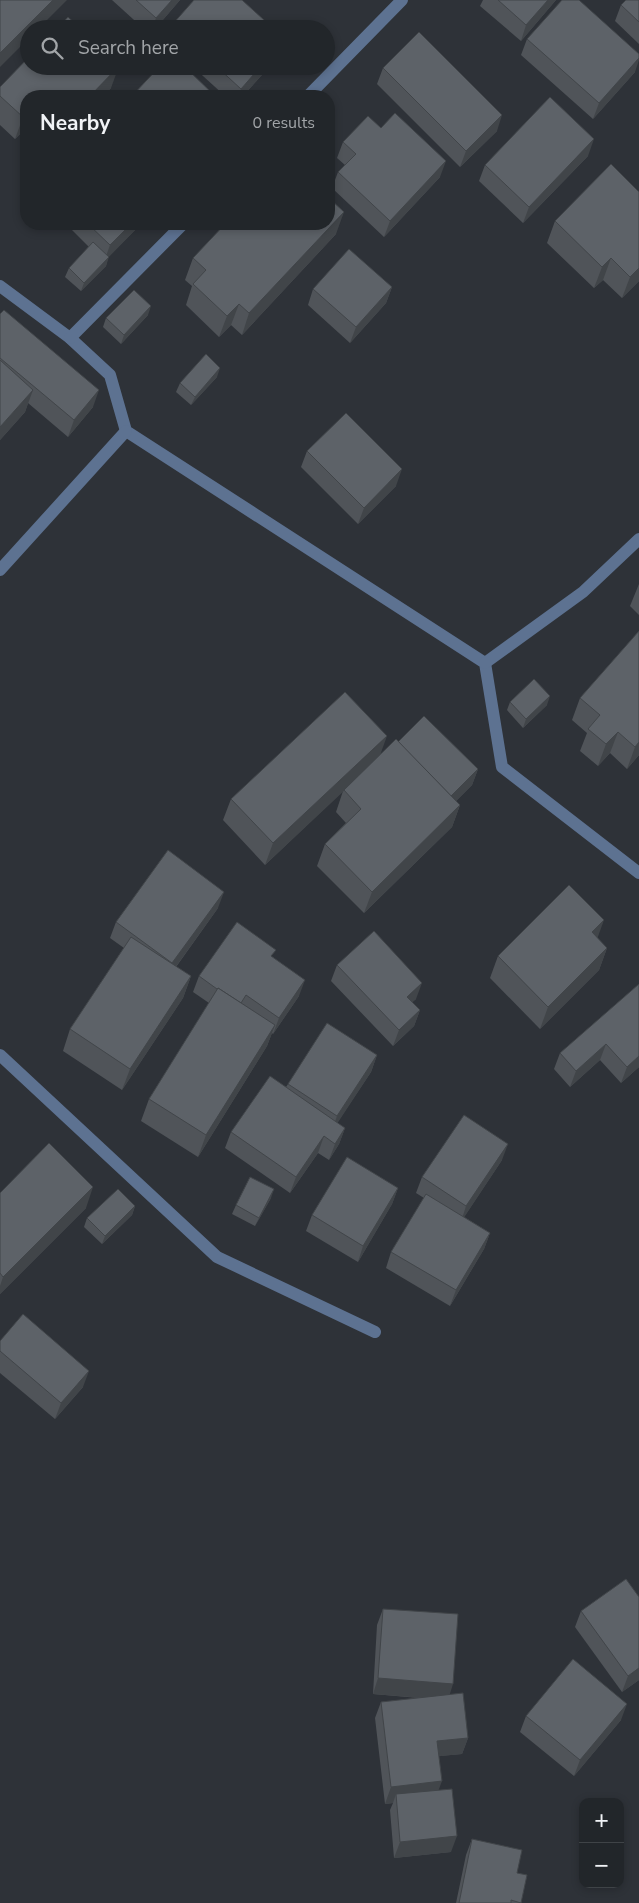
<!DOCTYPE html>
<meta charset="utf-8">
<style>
:root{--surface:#22262a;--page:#2e3236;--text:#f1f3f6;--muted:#a2a5a8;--line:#3f4347}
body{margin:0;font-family:"Nunito Sans",sans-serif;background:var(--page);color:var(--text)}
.controls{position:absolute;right:15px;bottom:15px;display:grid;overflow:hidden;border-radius:10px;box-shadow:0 2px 8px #0003}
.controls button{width:45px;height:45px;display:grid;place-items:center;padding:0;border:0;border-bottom:1px solid var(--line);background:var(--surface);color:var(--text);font:25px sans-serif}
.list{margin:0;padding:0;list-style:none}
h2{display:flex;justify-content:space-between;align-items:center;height:65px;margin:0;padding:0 20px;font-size:21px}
h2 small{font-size:16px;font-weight:400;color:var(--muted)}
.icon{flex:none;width:28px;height:28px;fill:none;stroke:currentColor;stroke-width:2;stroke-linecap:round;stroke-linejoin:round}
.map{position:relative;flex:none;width:639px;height:1903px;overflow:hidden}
.search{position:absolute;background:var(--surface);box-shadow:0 2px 8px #0003;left:20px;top:20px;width:315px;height:55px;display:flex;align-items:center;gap:12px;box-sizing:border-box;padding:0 18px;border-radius:28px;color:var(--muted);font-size:19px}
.panel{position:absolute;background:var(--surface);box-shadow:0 2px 8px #0003;left:20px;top:90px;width:315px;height:140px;border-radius:20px}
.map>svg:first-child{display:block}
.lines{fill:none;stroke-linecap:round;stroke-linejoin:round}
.minor{stroke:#5d7291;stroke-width:12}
.wall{fill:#505459}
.shaded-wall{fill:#414549}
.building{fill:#5d6268;stroke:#414549}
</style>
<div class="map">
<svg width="639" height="1903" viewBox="0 0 639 1903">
<rect width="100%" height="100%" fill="#2e3238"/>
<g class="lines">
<g class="minor">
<path d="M308 96 402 0"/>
<path d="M0 286 70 338 110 375 126 431 485 663 502 767 639 873"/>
<path d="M70 338 183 224"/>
<path d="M0 570 126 431"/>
<path d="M485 663 583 592 639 539"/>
<path d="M0 1055 217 1257 375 1332"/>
</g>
</g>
<g class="wall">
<path d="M112 0H180L155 29H144Z"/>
<path d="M483 0H556L521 41 480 6Z"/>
<path d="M639 0V44L615 21 621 5Z"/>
<path d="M527 39 635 72 593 119 521 55Z"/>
<path d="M192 66H270L243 96H225Z"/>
<path d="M383 68 497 131 460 167 377 84Z"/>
<path d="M0 87 111 88 103 96H26V137L22 132 15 139 0 125Z"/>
<path d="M381 128 440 177 384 237 332 188 338 172 345 165 337 158 343 142Z"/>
<path d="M588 156 523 223 479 181 485 165Z"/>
<path d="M639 192V281L622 298 603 280 594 288 547 243 555 221Z"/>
<path d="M73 224H141L108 257 106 266 81 291 65 277 69 268 89 247 71 229Z"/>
<path d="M336 234 242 335 231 325 219 337 186 305 192 286 185 280 193 258Z"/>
<path d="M392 287 386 303 350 343 308 305 313 289Z"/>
<path d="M0 314 93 407 68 437 28 403 25 412 0 440Z"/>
<path d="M148 315 121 344 103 327 106 318Z"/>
<path d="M217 377 191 405 176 392 180 383Z"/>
<path d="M307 451 396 486 358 524 301 467Z"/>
<path d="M639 584V615L630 606Z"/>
<path d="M639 631V755L627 769 610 753 598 766 580 751 587 733 572 720 580 698Z"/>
<path d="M510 702 547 705 523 728 507 710Z"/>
<path d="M398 742 478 769 472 785 456 801 460 805 452 827 364 913 317 866 325 844 346 823 336 812 343 791 265 865 223 820 231 799 380 754Z"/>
<path d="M218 908 176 967 191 976 183 998 122 1090 63 1051 70 1029 124 948 110 938 116 922Z"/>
<path d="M597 938 607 948 599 970 540 1029 490 978 498 956Z"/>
<path d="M273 957 299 996 273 1034 272 1033 267 1046 198 1157 141 1121 149 1099 209 1003 193 992 199 976Z"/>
<path d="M337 965 416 999 412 1002 420 1010 414 1026 393 1046 331 981Z"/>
<path d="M639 984V1067L621 1083 600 1060 570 1087 554 1069 560 1053Z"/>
<path d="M377 1055 371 1072 337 1123 345 1128 339 1144 329 1160 318 1153 290 1193 225 1148 231 1132 286 1087 288 1084Z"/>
<path d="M502 1160 464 1217 490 1233 484 1249 450 1306 386 1268 391 1252 424 1198 416 1193 422 1177Z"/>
<path d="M398 1188 392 1204 358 1262 306 1231 312 1215Z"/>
<path d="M0 1193 86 1208 0 1294Z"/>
<path d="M271 1198 255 1226 232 1214 236 1205Z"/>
<path d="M135 1206 132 1215 102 1244 84 1227 87 1218Z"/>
<path d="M0 1341 83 1387 55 1419 0 1373Z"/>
<path d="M383 1609 450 1694 468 1738 462 1754 439 1756 438 1790 451 1852 394 1858 390 1810 393 1803 385 1804 375 1718 381 1702 419 1698 373 1694 377 1625Z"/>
<path d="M581 1611 639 1680 622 1692 575 1627Z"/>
<path d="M526 1716 621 1720 574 1776 520 1732Z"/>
<path d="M472 1839 517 1873 527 1875 521 1903H456L466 1855Z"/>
</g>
<g class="shaded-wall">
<path d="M53 0H67L38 29H29V38L0 67V53Z"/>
<path d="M172 0H180L155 29H152L156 18Z"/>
<path d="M548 0H556L521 41 526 25Z"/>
<path d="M639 58V60L635 72 593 119 599 103Z"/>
<path d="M119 66 111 88 103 96H90Z"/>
<path d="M261 66H270L243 96H238L241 89Z"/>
<path d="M26 114V120L22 132 15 139 23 117Z"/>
<path d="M502 115 497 131 460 167 466 151Z"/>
<path d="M594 139 588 156 523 223 529 207Z"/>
<path d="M446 161 440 177 384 237 390 221Z"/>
<path d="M344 212 336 234 242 335 249 313Z"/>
<path d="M131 224H141L104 262 110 245Z"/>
<path d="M109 257 106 266 81 291 84 283Z"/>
<path d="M611 258 603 280 594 288 602 267Z"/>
<path d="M639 268V281L622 298 630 277Z"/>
<path d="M392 287 386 303 350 343 356 327Z"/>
<path d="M239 304 231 325 219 337 227 316Z"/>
<path d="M151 306 148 315 121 344 124 335Z"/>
<path d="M220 368 217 377 191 405 195 397Z"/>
<path d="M33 390 25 412 0 440V427Z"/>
<path d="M99 390 93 407 68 437 74 420Z"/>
<path d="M402 469 396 486 358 524 364 508Z"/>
<path d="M550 696 547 705 523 728 526 719Z"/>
<path d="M618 732 610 753 598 766 606 744Z"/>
<path d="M387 736 379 758 265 865 273 843Z"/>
<path d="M639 742V755L627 769 635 747Z"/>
<path d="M478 769 472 785 444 813 450 797Z"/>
<path d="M460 805 452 827 364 913 372 892Z"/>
<path d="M224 892 218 908 167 979 172 963Z"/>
<path d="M604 920 596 942 592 932Z"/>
<path d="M607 948 599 970 540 1029 548 1007Z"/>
<path d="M191 976 183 998 122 1090 130 1069Z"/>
<path d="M305 980 299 996 273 1034 279 1018Z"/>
<path d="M422 983 416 999 401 1013 407 997Z"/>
<path d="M420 1010 414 1026 393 1046 399 1030Z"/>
<path d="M275 1025 267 1046 198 1157 206 1135Z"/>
<path d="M606 1044 600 1060 570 1087 576 1071Z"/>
<path d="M377 1055 371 1072 331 1133 337 1116Z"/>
<path d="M639 1056V1067L621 1083 627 1067Z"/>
<path d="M345 1128 339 1144 329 1160 335 1144Z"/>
<path d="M324 1136 318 1153 290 1193 296 1177Z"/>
<path d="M508 1144 502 1160 461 1222 466 1206Z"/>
<path d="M93 1187 86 1208 0 1294V1286L3 1277Z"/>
<path d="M398 1188 392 1204 358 1262 363 1246Z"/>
<path d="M274 1189 271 1198 255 1226 259 1218Z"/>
<path d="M135 1206 132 1215 102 1244 105 1236Z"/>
<path d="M490 1233 484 1249 450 1306 456 1290Z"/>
<path d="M89 1371 83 1387 55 1419 61 1403Z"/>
<path d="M639 1668V1680L622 1692 628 1676Z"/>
<path d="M378 1678 453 1684 448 1700 373 1694Z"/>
<path d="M627 1704 621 1720 574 1776 580 1760Z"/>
<path d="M468 1738 462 1754 431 1757 437 1741Z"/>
<path d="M442 1781 436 1797 396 1794 393 1803 385 1804 391 1787Z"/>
<path d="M457 1836 451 1852 394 1858 400 1842Z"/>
</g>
<g class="building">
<path d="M0 0H53L0 53Z"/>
<path d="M136 0H172L156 18Z"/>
<path d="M194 0H242L274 29H175L171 26Z"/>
<path d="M498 0H548L526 25Z"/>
<path d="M562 0H579L639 54V58L599 103 527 39Z"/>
<path d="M626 0H639V22L621 5Z"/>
<path d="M68 17 81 29H57Z"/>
<path d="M419 32 502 115 466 151 383 68Z"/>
<path d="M29 57V66H119L90 96H26V114L23 117 0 96V87Z"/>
<path d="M160 66H184L215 96H132Z"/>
<path d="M216 66H261L241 89Z"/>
<path d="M550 97 594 139 529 207 485 165Z"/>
<path d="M395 113 446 161 390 221 338 172 356 154 343 142 368 116 381 128Z"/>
<path d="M611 164 639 192V268L630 277 611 258 602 267 555 221Z"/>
<path d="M329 198 344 212 249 313 239 304 227 316 193 284 206 270 193 258 225 224H329Z"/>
<path d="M88 224H131L110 245Z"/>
<path d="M93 242 109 257 84 283 69 268Z"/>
<path d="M349 249 392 287 356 327 313 289Z"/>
<path d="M134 290 151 306 124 335 106 318Z"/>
<path d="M4 310 99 390 74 420 0 358V314Z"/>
<path d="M206 354 220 368 195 397 180 383Z"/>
<path d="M0 360 33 390 0 427Z"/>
<path d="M346 413 402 469 364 508 307 451Z"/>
<path d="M639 631V742L635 747 618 732 606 744 588 729 600 715 580 698Z"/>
<path d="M534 679 550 696 526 719 510 702Z"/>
<path d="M345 692 387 736 273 843 231 799Z"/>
<path d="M424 716 478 769 451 796 398 742Z"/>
<path d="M396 739 460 805 372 892 325 844 361 809 344 790Z"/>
<path d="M168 850 224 892 172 963 116 922Z"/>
<path d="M569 885 604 920 592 932 607 948 548 1007 498 956Z"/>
<path d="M237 922 276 950 271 956 305 980 279 1018 246 995 241 1003 218 988 217 989 199 976Z"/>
<path d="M374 931 422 983 407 997 420 1010 399 1030 337 965Z"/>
<path d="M131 937 191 976 130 1069 70 1029Z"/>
<path d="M639 984V1056L627 1067 606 1044 576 1071 560 1053Z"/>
<path d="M218 988 275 1025 206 1135 149 1099Z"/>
<path d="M327 1023 377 1055 337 1116 288 1084Z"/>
<path d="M270 1076 345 1128 335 1144 324 1136 296 1177 231 1132Z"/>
<path d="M464 1115 508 1144 466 1206 422 1177Z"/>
<path d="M49 1143 93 1187 3 1277 0 1273V1193Z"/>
<path d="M347 1157 398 1188 363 1246 312 1215Z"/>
<path d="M250 1177 274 1189 259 1218 236 1205Z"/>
<path d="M118 1189 135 1206 105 1236 87 1218Z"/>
<path d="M426 1194 490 1233 456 1290 391 1252Z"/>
<path d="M23 1314 89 1371 61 1403 0 1351V1341Z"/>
<path d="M626 1579 639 1597V1668L628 1676 581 1611Z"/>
<path d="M383 1609 458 1614 453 1684 378 1678Z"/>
<path d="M573 1659 627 1704 580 1760 526 1716Z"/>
<path d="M463 1693 468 1738 437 1741 442 1781 391 1787 381 1702Z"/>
<path d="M452 1789 457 1836 400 1842 396 1794Z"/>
<path d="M472 1839 522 1850 517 1873 527 1875 521 1903 511 1900V1903H459Z"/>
</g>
</svg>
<div class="controls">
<button>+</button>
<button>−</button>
</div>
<div class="search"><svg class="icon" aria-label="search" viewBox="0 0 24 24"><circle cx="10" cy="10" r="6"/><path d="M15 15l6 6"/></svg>Search here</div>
<section class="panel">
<h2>Nearby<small>0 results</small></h2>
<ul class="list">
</ul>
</section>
</div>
